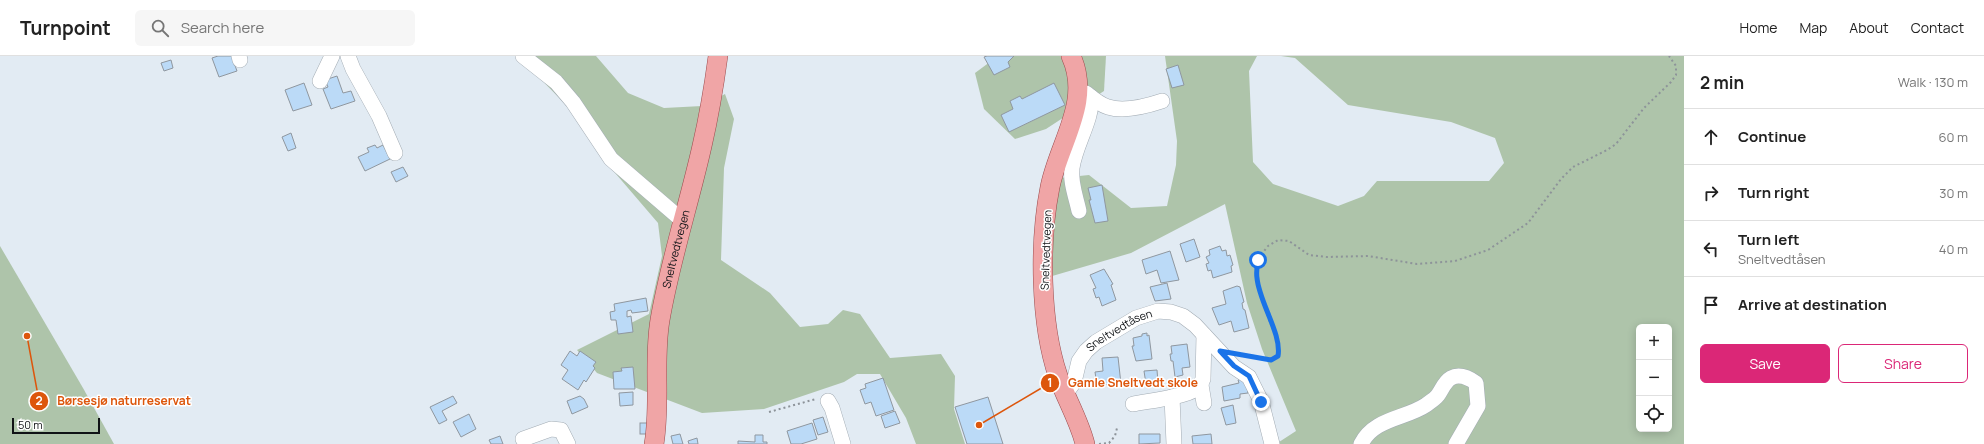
<!DOCTYPE html>
<meta charset="utf-8">
<style>
:root{--surface:#fff;--page:#f6f6f6;--text:#222;--muted:#767676;--line:#e0e0e0;--accent:#db2777}
body{margin:0;font-family:Manrope,sans-serif;background:var(--page);color:var(--text)}
.controls{position:absolute;right:12px;bottom:12px;display:grid;overflow:hidden;border-radius:6px;box-shadow:0 2px 10px #0003}
.controls button{width:36px;height:36px;display:grid;place-items:center;padding:0;border:0;border-bottom:1px solid var(--line);background:var(--surface);color:var(--text);font:20px sans-serif}
.scale{position:absolute;left:12px;bottom:10px;width:88px;box-sizing:border-box;padding-left:4px;border:2px solid #101316;border-top:0;font-size:11px;line-height:14px;white-space:nowrap;color:#101316;-webkit-text-stroke:3px #fff;paint-order:stroke}
.stop{position:absolute;width:12px;height:12px;margin:-9px;border:3px solid #1a73e8;border-radius:50%;background:#fff}
.stop.end{background:#1a73e8;border-color:#fff;box-shadow:0 1px 4px #0008}
.list{margin:0;padding:0;list-style:none}
h2{display:flex;justify-content:space-between;align-items:center;height:52px;margin:0;padding:0 16px;font-size:17px}
h2 small{font-size:13px;font-weight:400;color:var(--muted)}
.list li{display:grid;grid-template-columns:26px 1fr auto;gap:12px;align-items:center;box-sizing:border-box;height:56px;padding:0 16px;border-top:1px solid var(--line)}
.list b{display:block;font-size:15px;white-space:nowrap}
.list p{margin:0;font-size:13px;white-space:nowrap;color:var(--muted)}
.list em{font-size:13px;font-style:normal;color:var(--muted)}
.actions{display:flex;gap:8px;padding:12px 16px}
.actions a{flex:1;padding:9px 0;border:1px solid var(--accent);border-radius:6px;text-align:center;font-size:14px;color:var(--accent)}
.actions .main{background:var(--accent);color:#fff}
.icon{flex:none;width:22px;height:22px;fill:none;stroke:currentColor;stroke-width:2;stroke-linecap:round;stroke-linejoin:round}
.map{position:relative;flex:none;width:1684px;height:388px;overflow:hidden}
header{display:flex;align-items:center;gap:24px;box-sizing:border-box;height:56px;padding:0 20px;background:var(--surface);border-bottom:1px solid var(--line)}
header strong{font-size:19px}
nav{display:flex;gap:22px;margin-inline-start:auto;font-size:14px}
.search{width:280px;height:36px;background:var(--page);display:flex;align-items:center;gap:10px;box-sizing:border-box;padding:0 14px;border-radius:6px;color:var(--muted);font-size:15px}
main{display:flex}
aside{flex:1;background:var(--surface)}
.map>svg:first-child{display:block}
.green{fill:#aec4aa;fill-rule:evenodd}
.building{fill:#bbdaf7;stroke:#8f979f}
.lines{fill:none;stroke-linecap:round;stroke-linejoin:round}
.minor-casing{stroke:#a3acb4;stroke-width:16}
.major-casing{stroke:#9b4b4d;stroke-width:20}
.path{stroke:#8d9399;stroke-width:2;stroke-dasharray:2 3;stroke-linecap:butt}
.minor{stroke:#fff;stroke-width:15}
.major{stroke:#f0a5a6;stroke-width:19}
.route{stroke:#1a73e8;stroke-width:5}
.labels{text-anchor:middle;stroke-width:3;stroke-linejoin:round;paint-order:stroke}
.street-label{font-size:11px;fill:#101316;stroke:#fff}
.leader{fill:none;stroke:#dd560c;stroke-width:1.5}
.callout-dot{fill:#dd560c;stroke:#fff;stroke-width:1.5}
.mark-label{font-size:12px;text-anchor:middle;font-weight:bold;fill:#fff}
.callout-label{font-size:12px;text-anchor:middle;font-weight:bold;fill:#dd560c;stroke:#fff;stroke-width:3;stroke-linejoin:round;paint-order:stroke}
</style>
<header>
<strong>Turnpoint</strong>
<div class="search"><svg class="icon" aria-label="search" viewBox="0 0 24 24"><circle cx="10" cy="10" r="6"/><path d="M15 15l6 6"/></svg>Search here</div>
<nav><a>Home</a><a>Map</a><a>About</a><a>Contact</a></nav>
</header>
<main>
<div class="map">
<svg width="1684" height="388" viewBox="0 0 1684 388">
<rect width="100%" height="100%" fill="#e2ebf3"/>
<g class="green">
<path d="M518 0H596L628 37 664 52 702 50 725 38 734 63 724 112 721 204 770 237 800 271 828 268 843 254 860 258 890 302 941 298 955 320 954 353 965 388H916L906 362 880 318H857L844 326 764 353 702 357 597 317 577 294 649 258 662 200 658 167 598 97 573 56Z"/>
<path d="M998 0H1106L1104 35 1046 73 1015 83 984 53 975 17Z"/>
<path d="M1165 0H1257L1249 15 1253 106 1273 128 1338 150 1364 140 1377 125H1489L1504 107 1495 82 1451 66 1348 49 1295 2 1281 0H1684V388H1276L1296 375 1262 293 1247 247 1225 148 1131 197 1042 223 1060 122 1089 119 1131 152 1167 150 1176 109 1177 85ZM1639 271H1669V373H1639Z"/>
<path d="M0 190 83 332 114 388H0Z"/>
</g>
<g class="building">
<path d="M218 0H234L233 4 237 15 219 21 212 2Z"/>
<path d="M987 0H1014L1008 6 1010 11 994 19 984 1Z"/>
<path d="M171 4 173 12 164 15 161 7Z"/>
<path d="M1178 9 1184 29 1172 32 1166 13Z"/>
<path d="M337 20 343 37 351 35 355 45 331 53 323 33 328 31 325 24Z"/>
<path d="M304 27 312 49 293 55 285 34Z"/>
<path d="M1054 27 1065 49 1009 76 1001 59 1013 53 1010 45 1020 40 1022 43Z"/>
<path d="M291 77 296 92 288 95 282 81Z"/>
<path d="M375 89 377 92 383 89 390 103 365 115 358 101 369 96 367 92Z"/>
<path d="M403 111 408 120 396 126 391 116Z"/>
<path d="M1102 129 1108 165 1095 167 1089 144H1091L1088 132Z"/>
<path d="M1194 183 1200 201 1186 206 1180 188Z"/>
<path d="M1220 190 1222 195 1226 194 1227 200 1230 199 1233 209 1231 210 1232 216 1213 222 1211 214 1208 215 1206 208 1209 207 1206 201 1210 199 1209 194Z"/>
<path d="M1170 195 1179 224 1161 227 1157 214 1146 218 1142 204Z"/>
<path d="M1104 213 1113 228 1111 229 1116 244 1102 250 1099 241 1096 242 1093 233 1096 232 1090 219Z"/>
<path d="M1167 227 1171 243 1155 245 1150 231Z"/>
<path d="M1237 230 1240 231 1244 246 1242 247 1243 253 1245 254 1249 272 1234 276 1231 265 1219 269 1212 252 1226 248 1223 235Z"/>
<path d="M646 242 648 255 632 257 631 254 627 255V261L631 260 633 276 618 278 616 264H611L610 256 615 255 614 248Z"/>
<path d="M1147 277V280L1149 279 1152 303 1136 305 1132 290H1134L1133 282 1142 280V278Z"/>
<path d="M1187 288 1190 311 1182 312 1183 319 1175 321 1173 305H1171L1170 298H1172L1171 290Z"/>
<path d="M570 295 577 300 580 295 596 306 593 310 595 312 586 326 584 324 578 334 562 323 568 314 561 309Z"/>
<path d="M1118 301 1121 328 1097 329 1095 316 1103 315 1102 302Z"/>
<path d="M633 311 635 333H614L613 316 622 315 621 312Z"/>
<path d="M1157 314 1158 326 1146 328 1144 315Z"/>
<path d="M883 322 894 354 876 360 871 346 865 348 860 334 866 332 865 328Z"/>
<path d="M1245 322 1248 337 1240 338V342L1224 345 1222 331 1239 327 1238 324Z"/>
<path d="M633 336V349L620 350 619 337Z"/>
<path d="M453 340 457 347 442 355 447 364 439 368 430 351Z"/>
<path d="M580 340 584 343 588 351 572 358 567 345Z"/>
<path d="M988 341 1003 388H967L955 351Z"/>
<path d="M1233 349 1236 367 1226 369 1221 352Z"/>
<path d="M895 355 900 367 885 372 881 360Z"/>
<path d="M469 358 476 373 461 381 453 366Z"/>
<path d="M823 361 828 376 818 379 813 364Z"/>
<rect x="640" y="367" width="9" height="11"/>
<path d="M812 367 817 383 801 388H791L787 375Z"/>
<path d="M680 378 683 388H673L671 380Z"/>
<path d="M1139 378H1160V387L1139 388Z"/>
<path d="M1211 378 1212 388H1193L1192 380Z"/>
<path d="M755 379H763V386H767V388H738V385L755 386Z"/>
<path d="M500 380 503 388H491L489 384Z"/>
<path d="M697 382 698 388H689L688 385Z"/>
</g>
<g class="lines">
<defs>
<g id="minor">
<path d="M239 0 240 4"/>
<path d="M348 0 353 13 379 60 395 97"/>
<path d="M523 0 556 26 573 46 611 103 683 165"/>
<path d="M320 25 332 0"/>
<path d="M1086 37C1092 42 1101 49 1108 51 1124 56 1147 50 1162 45"/>
<path d="M1079 155C1076 141 1070 126 1072 112 1075 89 1093 63 1091 41"/>
<path d="M1201 329 1204 347"/>
<path id="s1" d="M1066 337 1074 326 1079 305 1086 295 1096 286 1136 262 1158 255 1171 256 1183 260 1195 269 1234 311 1249 321 1261 345 1272 388"/>
<path d="M1172 341 1174 388"/>
<path d="M828 345 832 352 843 388"/>
<path d="M1133 348C1148 345 1185 341 1196 333 1200 331 1201 327 1203 323L1204 279"/>
<path d="M523 383 551 373 561 374 568 388"/>
<path d="M1361 388C1374 362 1405 363 1426 349 1430 346 1435 343 1438 339 1442 334 1444 326 1451 322 1460 317 1469 322 1476 327L1478 350 1456 388"/>
</g>
<g id="major">
<path d="M1071 0C1092 46 1059 86 1050 131 1039 186 1040 267 1058 320 1066 343 1079 364 1085 388"/>
<path id="s2" d="M654 388C661 347 653 305 660 264 670 205 689 148 702 90 709 60 714 30 718 0"/>
</g>
</defs>
<use href="#minor" class="minor-casing"/>
<use href="#major" class="major-casing"/>
<g class="path">
<path d="M1241 299 1271 304 1278 300 1279 292 1277 283 1269 264 1257 223V204L1268 190 1278 184 1289 185 1309 199 1327 201 1368 200 1417 208 1455 205 1488 194 1528 167 1561 123 1573 111 1607 94 1616 88 1644 52 1671 26 1676 19V10L1669 0"/>
<path d="M769 356 816 343"/>
<path d="M1099 388 1109 387 1115 380 1117 372"/>
</g>
<use href="#minor" class="minor"/>
<use href="#major" class="major"/>
</g>
<g class="lines">
<path class="route" d="M1258 204C1257 210 1256 216 1257 222 1259 246 1282 278 1278 300L1271 304 1220 295 1234 310 1249 320 1261 346"/>
</g>
<g class="labels">
<g class="street-label">
<text dy="4" stroke="none"><textPath href="#s2" startOffset="197">Sneltvedtvegen</textPath></text>
<text transform="translate(1046 194) rotate(-88)" y="4">Sneltvedtvegen</text>
<text dy="4" stroke="none"><textPath href="#s1" startOffset="87">Sneltvedtåsen</textPath></text>
</g>
</g>
<path class="leader" d="M979 369L1050 327M27 280L39 345"/>
<g class="callout-dot">
<circle cx="979" cy="369" r="4"/>
<circle cx="27" cy="280" r="4"/>
<circle cx="1050" cy="327" r="10"/>
<circle cx="39" cy="345" r="10"/>
</g>
<g class="mark-label">
<text x="1050" y="331">1</text>
<text x="39" y="349">2</text>
</g>
<g class="callout-label">
<text x="1133" y="331">Gamle Sneltvedt skole</text>
<text x="124" y="349">Børsesjø naturreservat</text>
</g>
</svg>
<div class="controls">
<button>+</button>
<button>−</button>
<button><svg class="icon" aria-label="locate" viewBox="0 0 24 24"><circle cx="12" cy="12" r="6"/><path d="M12 2v4M12 18v4M2 12h4M18 12h4"/></svg></button>
</div>
<div class="scale">50 m</div>
<div class="stop" style="left:1258px;top:204px"></div>
<div class="stop end" style="left:1261px;top:346px"></div>
</div>
<aside>
<h2>2 min<small>Walk · 130 m</small></h2>
<ul class="list">
<li><svg class="icon" aria-label="ahead" viewBox="0 0 24 24"><path d="M12 20V5M6 11l6-6 6 6"/></svg><div><b>Continue</b></div><em>60 m</em></li>
<li><svg class="icon" aria-label="right" viewBox="0 0 24 24"><path d="M7 20v-9h11M14 6l5 5-5 5"/></svg><div><b>Turn right</b></div><em>30 m</em></li>
<li><svg class="icon" aria-label="left" viewBox="0 0 24 24"><path d="M17 20v-9H6M10 6l-5 5 5 5"/></svg><div><b>Turn left</b><p>Sneltvedtåsen</p></div><em>40 m</em></li>
<li><svg class="icon" aria-label="arrive" viewBox="0 0 24 24"><path d="M6 21V4h12l-3 4 3 4H6"/></svg><div><b>Arrive at destination</b></div></li>
</ul>
<div class="actions"><a class="main">Save</a><a>Share</a></div>
</aside>
</main>
